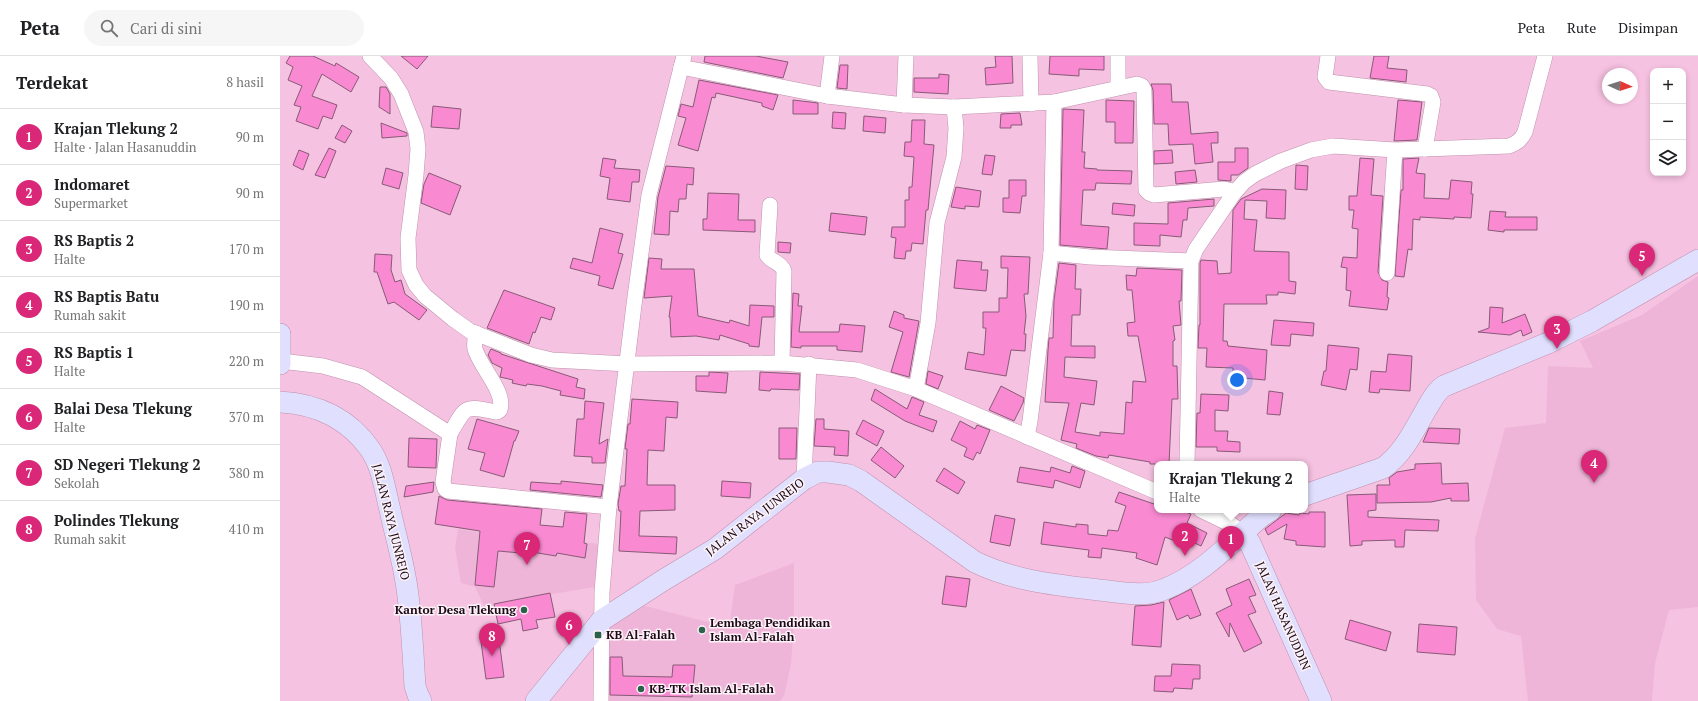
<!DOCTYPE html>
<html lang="id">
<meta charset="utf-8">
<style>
:root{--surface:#fff;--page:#f6f6f6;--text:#202124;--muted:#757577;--line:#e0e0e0;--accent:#db2777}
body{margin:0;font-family:"PT Serif",serif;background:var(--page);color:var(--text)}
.controls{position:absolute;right:12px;top:12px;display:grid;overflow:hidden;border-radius:8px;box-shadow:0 2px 6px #0003}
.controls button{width:36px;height:36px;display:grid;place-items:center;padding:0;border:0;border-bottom:1px solid var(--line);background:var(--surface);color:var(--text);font:20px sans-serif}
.compass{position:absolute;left:1322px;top:12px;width:36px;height:36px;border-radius:50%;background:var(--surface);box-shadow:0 2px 6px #0003;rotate:93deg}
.you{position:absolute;left:957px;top:324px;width:14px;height:14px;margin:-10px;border:3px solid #fff;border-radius:50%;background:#1a73e8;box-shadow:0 0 0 6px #1a73e833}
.badge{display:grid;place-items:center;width:26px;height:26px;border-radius:50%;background:var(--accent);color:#fff;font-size:13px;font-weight:700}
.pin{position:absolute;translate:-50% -33px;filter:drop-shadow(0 1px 2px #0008)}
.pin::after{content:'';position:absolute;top:21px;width:14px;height:12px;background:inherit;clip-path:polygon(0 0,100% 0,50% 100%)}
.popup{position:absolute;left:874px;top:405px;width:154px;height:52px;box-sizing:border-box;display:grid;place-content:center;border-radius:8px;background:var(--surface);filter:drop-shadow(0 1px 3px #0005);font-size:13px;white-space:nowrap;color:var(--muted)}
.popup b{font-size:15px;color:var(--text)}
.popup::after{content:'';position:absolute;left:50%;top:100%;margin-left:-8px;border:8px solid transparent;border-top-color:var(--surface)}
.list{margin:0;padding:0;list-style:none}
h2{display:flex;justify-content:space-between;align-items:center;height:52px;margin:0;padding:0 16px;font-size:17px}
h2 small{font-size:13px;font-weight:400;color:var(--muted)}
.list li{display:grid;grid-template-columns:26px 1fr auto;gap:12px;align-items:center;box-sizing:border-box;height:56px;padding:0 16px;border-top:1px solid var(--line)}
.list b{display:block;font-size:15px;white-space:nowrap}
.list p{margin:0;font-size:13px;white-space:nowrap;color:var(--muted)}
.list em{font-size:13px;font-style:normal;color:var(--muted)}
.icon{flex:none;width:22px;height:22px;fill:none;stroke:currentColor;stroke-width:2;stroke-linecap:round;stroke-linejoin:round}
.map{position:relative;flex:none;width:1418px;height:645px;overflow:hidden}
header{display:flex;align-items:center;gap:24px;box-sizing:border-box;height:56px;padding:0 20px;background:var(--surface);border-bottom:1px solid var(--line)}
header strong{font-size:19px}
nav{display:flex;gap:22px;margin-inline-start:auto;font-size:14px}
.search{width:280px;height:36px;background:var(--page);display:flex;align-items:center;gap:10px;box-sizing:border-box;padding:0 14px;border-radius:22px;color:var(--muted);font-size:15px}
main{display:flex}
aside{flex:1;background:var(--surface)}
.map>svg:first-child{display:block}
.built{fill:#efb5d8}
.building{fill:#f98ad2;stroke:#875a76}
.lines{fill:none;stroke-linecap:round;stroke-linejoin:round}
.street-casing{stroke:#c190ae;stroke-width:16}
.secondary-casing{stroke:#c190ae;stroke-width:22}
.street{stroke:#fff;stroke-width:15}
.secondary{stroke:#e0e0fe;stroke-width:21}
.poi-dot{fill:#2a6249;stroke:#fcf2f8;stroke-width:1.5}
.labels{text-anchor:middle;stroke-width:3;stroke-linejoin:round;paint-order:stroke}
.street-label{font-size:12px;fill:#1b0915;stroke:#fcf2f8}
.poi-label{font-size:12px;font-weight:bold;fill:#1b0915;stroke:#fcf2f8;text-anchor:start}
</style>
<header>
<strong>Peta</strong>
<div class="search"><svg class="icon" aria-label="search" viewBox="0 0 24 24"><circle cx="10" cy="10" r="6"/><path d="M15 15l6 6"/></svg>Cari di sini</div>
<nav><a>Peta</a><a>Rute</a><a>Disimpan</a></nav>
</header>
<main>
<aside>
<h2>Terdekat<small>8 hasil</small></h2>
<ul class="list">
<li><span class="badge">1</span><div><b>Krajan Tlekung 2</b><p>Halte · Jalan Hasanuddin</p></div><em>90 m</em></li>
<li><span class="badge">2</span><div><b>Indomaret</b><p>Supermarket</p></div><em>90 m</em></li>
<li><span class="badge">3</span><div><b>RS Baptis 2</b><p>Halte</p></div><em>170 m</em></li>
<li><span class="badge">4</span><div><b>RS Baptis Batu</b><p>Rumah sakit</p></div><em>190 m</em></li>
<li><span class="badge">5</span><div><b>RS Baptis 1</b><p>Halte</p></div><em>220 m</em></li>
<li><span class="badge">6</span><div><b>Balai Desa Tlekung</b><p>Halte</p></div><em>370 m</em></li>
<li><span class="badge">7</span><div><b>SD Negeri Tlekung 2</b><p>Sekolah</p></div><em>380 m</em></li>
<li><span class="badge">8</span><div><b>Polindes Tlekung</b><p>Rumah sakit</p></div><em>410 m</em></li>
</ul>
</aside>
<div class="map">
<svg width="1418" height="645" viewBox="0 0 1418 645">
<rect width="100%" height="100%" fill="#f6c2e1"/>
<g class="built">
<path d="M1418 220V551L1389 554 1375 607 1372 645H1248L1241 580 1217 573 1196 544 1195 482 1225 372 1266 367 1268 310 1313 312 1300 285 1362 259Z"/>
<path d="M178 473 221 479 248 478 319 488 314 531 204 550 195 531 181 527 175 492Z"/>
<path d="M514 507V566L511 608 504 640 500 645H325L326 581 334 564 354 547 427 566 450 565 455 529Z"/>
</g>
<g class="building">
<path d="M10 0H33L55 10 56 7 79 21 71 36 42 18 32 40 57 49 52 63 43 60 38 73 16 65 21 51 14 49 22 30 8 24 13 11 6 7Z"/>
<path d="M121 0H148L137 13Z"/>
<path d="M425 0H476L508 6 503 22 424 6Z"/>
<path d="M715 0H732L733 27 706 29 705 12 716 11Z"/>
<path d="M770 0H824V14L799 13V20L769 18Z"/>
<path d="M1094 0H1109L1107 12 1127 14 1126 26 1090 22Z"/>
<path d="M560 9H568L567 33 557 32Z"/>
<path d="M659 18 669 19 668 38 634 36V22H659Z"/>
<path d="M419 24 498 39 493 54 482 50V47L436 37 435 42 432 41 418 95 398 89 406 62 398 60 401 48 413 51Z"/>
<path d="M871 28H891L892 46H908L911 78 938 76V87H931L933 106 915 108 913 88 889 89 888 68H874L873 34Z"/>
<path d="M100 31H106L110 38V58L99 51Z"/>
<path d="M513 44 538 47V58H513Z"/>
<path d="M826 44 854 45 853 87H835V66H826Z"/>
<path d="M1118 44 1142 46 1137 84 1114 85Z"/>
<path d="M153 50 181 53 179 73 151 71Z"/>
<path d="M783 53 804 54 802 96H805L804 112 817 113V114L852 115 851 128 816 127 815 134H803L801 169 829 171 827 193 780 189Z"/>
<path d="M553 56 566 57 565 73 552 72Z"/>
<path d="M740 57 742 69H731V72H720L721 58Z"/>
<path d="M584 60 606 62 605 77 583 75Z"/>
<path d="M632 64H645L644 88 654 89 648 154H646L643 188 632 187 631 195H626L625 203 614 202 616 182 611 181 612 171H625V144H629V131H632L634 101 624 100 625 86H631Z"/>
<path d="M101 67 127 77V80L102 82Z"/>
<path d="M62 69 72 75 65 87 55 82Z"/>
<path d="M49 92 56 95 45 122 35 119Z"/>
<path d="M955 92H968V112L958 119H951V125L938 124V106H955Z"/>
<path d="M19 94 29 98 23 114 13 109Z"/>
<path d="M892 94 893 107 874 108V95Z"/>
<path d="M705 99 715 100 712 119 702 118Z"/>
<path d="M323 102 336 104 334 112 360 114 359 126H352L350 146 327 143 330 122 320 120Z"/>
<path d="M1080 102 1094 103 1091 139 1103 140 1098 216 1102 224 1108 226 1107 241 1109 242 1107 254 1069 250 1071 235 1066 234 1067 212 1061 211 1063 201 1077 202 1078 173 1072 172 1074 154H1069V140H1077Z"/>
<path d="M1139 102 1136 117 1145 118 1144 142 1169 143 1171 124 1192 126 1191 138H1193L1191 162 1174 161V163L1140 161V164L1133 163 1132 194 1128 193 1124 221 1115 220 1121 134H1123V103Z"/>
<path d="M1016 109 1028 110 1027 134 1015 133Z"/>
<path d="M386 110 414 112 413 129 407 128 406 143H399L398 156 390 155 389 179 374 178 378 141Z"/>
<path d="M106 112 123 117 119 133 102 128Z"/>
<path d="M915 114 917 126 896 128 895 116Z"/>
<path d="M149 117 181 130 170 159 141 147 144 128Z"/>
<path d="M729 124H746V140H742L740 157 723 156V142H729Z"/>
<path d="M676 131 701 135 699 151 685 150V153L671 151Z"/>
<path d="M982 133 1006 134 1005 163 986 162 987 145 965 144 964 163 977 164 974 195 1009 196V225L1016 226 1015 238 998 236V239H986L987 248H944L943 285H947L948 290 987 294 985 324 953 321V312L926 311 927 292H918L919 269H920V207L921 204 937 205 938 218 951 217 953 154 961 143Z"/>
<path d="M428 137 459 138 458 164H475V176L423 174V163H427Z"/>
<path d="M934 143V150L908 152 907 164H903L901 181 880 179V190L854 189V167L888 168V147Z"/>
<path d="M833 147 855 149 854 160 832 158Z"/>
<path d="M1210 155 1226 156 1225 161H1257V174H1224V176L1208 174Z"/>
<path d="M551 157 587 161 585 179 549 175Z"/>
<path d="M320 172 343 178 338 197 343 198 333 233 318 229 320 220 290 212 293 202 312 207Z"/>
<path d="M498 186 511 187 510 197 498 196Z"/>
<path d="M95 198 112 199 111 214 115 226 121 224 125 238 147 254 139 264 114 246 108 248 97 216H94Z"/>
<path d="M721 200 750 201 748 238H744L746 260 744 278H746L745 295 731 294 726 320 685 313 688 296 704 299 706 272H703V256H719V242H727L728 212H721Z"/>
<path d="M369 202 382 203 381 213H414L418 260 449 267 450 264 469 270 470 249 494 250V261H482L479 291 469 290V288L440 279 439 284 416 280 391 281 390 261H389L392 240 364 242Z"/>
<path d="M677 204 702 206 701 214H708L706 235 674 232Z"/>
<path d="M779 207 796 209 795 233H801L800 259H792L791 290H815V302L785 301 784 321 817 325 814 349 801 347 795 376 820 380V376L844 378 846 346 852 347 853 325 866 326 858 280H848L847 267 855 266 852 234H847L846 219 856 220 857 212 902 214 901 245H899L901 269 893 270 895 284 893 285V310H897L898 343H892L889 408H870V406L829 399 828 402 816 400 796 392 797 388 781 384 789 347 765 346 768 294 769 282H773L774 244Z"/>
<path d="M224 234 275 252 271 264 261 261 255 277 253 276 249 288 207 272Z"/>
<path d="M513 237 519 238 518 250H522L519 276H559L560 268 585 270 582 296 557 294V290H521V292L511 291Z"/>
<path d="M1210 251 1223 252 1222 267 1245 258 1252 276 1243 280 1241 274 1230 279 1198 276 1209 272Z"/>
<path d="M614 255 624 259V262L639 265 629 321 611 316 623 276 609 271Z"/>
<path d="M994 264 1034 267 1033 280 1011 278 1010 290 991 289Z"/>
<path d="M1048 289 1079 292 1077 314 1070 313 1066 334 1041 329 1044 315H1046Z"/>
<path d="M211 293 221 297V298L298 323 296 331 305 333 304 343 280 339 281 335 262 330 247 328 246 330 232 327 233 324 220 321 222 312 212 307 208 299Z"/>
<path d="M1108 298 1132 300 1130 335 1100 333 1099 337 1089 336 1091 315 1106 316Z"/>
<path d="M648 315 663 320 658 333 646 328Z"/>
<path d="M429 316 448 317 446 337 416 335V320H429Z"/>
<path d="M480 316 520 318 519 334 491 333 490 335 479 334Z"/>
<path d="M721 330 744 342 743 347 734 365 709 354Z"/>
<path d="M595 333 627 353 632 341 644 346 639 359 657 365 653 376 625 365 591 344Z"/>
<path d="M989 335 1003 337 1000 359 987 358Z"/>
<path d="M921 338 949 339 948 355 935 354V375H948L947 385 960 386V396L937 395V391H916L917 357H920Z"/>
<path d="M352 343 398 346 397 362 386 361 384 395 368 394 367 429H395V454L360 455 359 480 397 481 396 498 339 495 341 455H339L338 448 341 430H345L347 393H345L348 368H350Z"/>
<path d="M305 345 324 347 319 388 328 383 325 407H312V401L294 400 297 363H304Z"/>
<path d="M197 363 239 375 235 385H234L224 421 200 414 205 397 188 393Z"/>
<path d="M536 363H544V373L569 375 568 400 554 399 555 391 534 390Z"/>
<path d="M583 364 604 375 597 390 576 378Z"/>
<path d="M680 365 695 373 697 369 710 374 700 398 697 396 693 404 684 400 687 392 671 384Z"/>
<path d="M499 372H517L516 403H499Z"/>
<path d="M1149 372 1180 373 1179 388 1143 386Z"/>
<path d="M129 382 157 383 156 412 128 411Z"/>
<path d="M601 391 624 410 615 422 591 404Z"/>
<path d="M1161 407 1162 428 1188 427 1189 445H1171V442L1151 446 1097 447V429H1110L1109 422 1117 416 1135 413V408Z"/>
<path d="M792 410 805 415 800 432 775 424 773 432 737 426 740 411 770 416 771 411 790 417Z"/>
<path d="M664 412 685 426 678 438 656 425Z"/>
<path d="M281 425 323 429 321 441 250 434 251 426 281 428Z"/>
<path d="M442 425 471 427 470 442 441 440Z"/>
<path d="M154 426 153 436 124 441 126 430Z"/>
<path d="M839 436 877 449V454H900L911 458 907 467 927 477 921 490 902 481 900 487 885 481 877 509 856 502 857 497 822 492 821 502 808 501 809 494 761 488 764 466 796 471V468L808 469V478L827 480 828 474 838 475 846 450 835 446Z"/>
<path d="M1096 438V454L1088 455V461L1159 464 1158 475 1125 474 1124 491H1115V484L1082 485V489L1070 490 1067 439Z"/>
<path d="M159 440 167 444 262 453 260 469 283 471 285 456 307 458 304 487 307 488 305 502 277 497 276 500 252 496V498L218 495 214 531 195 529 200 475 155 468Z"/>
<path d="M1029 456H1045V491L1016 489V485L1004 483 1007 468 988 479 985 473 1006 457 1019 459 1020 457 1029 458Z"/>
<path d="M715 459 735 463 730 490 710 486Z"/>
<path d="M666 520 690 523 686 551 662 548Z"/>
<path d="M969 523 976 539 969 541 976 556 968 559 982 587 964 596 950 567 949 581 936 557 952 549 946 533Z"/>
<path d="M911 533 921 559 910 563 908 559 897 564 889 544Z"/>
<path d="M270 537 275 561 256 564 258 572 243 575 241 563 218 568 214 548Z"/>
<path d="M884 546 881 591 852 589 855 550 871 549Z"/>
<path d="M1070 564 1111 576 1106 595 1065 583Z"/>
<path d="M1139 568 1177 571 1175 599 1137 596Z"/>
<path d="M218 576 224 621 206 623 200 578Z"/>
<path d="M330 601H342L343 620 392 621 393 609H415L412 641 330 639Z"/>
<path d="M892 608 920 609V623H913L912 633 894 632 893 636 874 635 875 620H891Z"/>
</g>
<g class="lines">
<defs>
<g id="street">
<path d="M90 0 111 22 121 38 136 76 138 93 136 119 128 182 129 214 136 229 145 240 173 263 190 275 251 299 272 304 348 308 502 307 577 314 636 333 877 436"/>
<path d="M750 0 751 48"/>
<path d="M1048 0 1045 21 1049 26 1147 38 1151 40 1153 46 1145 93"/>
<path d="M401 11 547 40 624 49 674 51 774 46 857 28 862 30 864 34 866 134 869 137 874 139 944 133 949 134 954 137"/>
<path d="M838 31V0"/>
<path d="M547 40 552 0"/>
<path d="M624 49 626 0"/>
<path d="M490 149 487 199C491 206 501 206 504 215L502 307"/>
<path d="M771 197 810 201 911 205"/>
<path d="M1107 217 1115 94"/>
<path d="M1 305 43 310 82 321 170 378 163 426 165 433 168 435 329 451"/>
<path d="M636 333 648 267 657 167 674 101 676 72 674 51"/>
<path d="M170 378C187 348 184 350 217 356L220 354C226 336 200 311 195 293 194 288 195 282 196 277"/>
<path d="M747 381 750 365 771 197 774 46"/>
<path d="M907 408 911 205 916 193 954 137 964 126 975 118 1001 105 1031 94 1053 90 1115 94 1229 90C1237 87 1241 84 1245 76L1265 0"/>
<path d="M524 423 529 308"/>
<path d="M921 454 952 469 963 477"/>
<path d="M321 645 322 536 329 451 355 241 369 139 404 0"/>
</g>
<g id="secondary">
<path d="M0 278V308"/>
<path d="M0 346C38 348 68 362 90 393 102 410 105 434 110 454 116 482 125 511 128 540 132 570 133 600 135 630L138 639 141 645"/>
<path d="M1025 439 1103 412C1124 397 1134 374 1147 352 1152 344 1156 335 1164 330L1268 287 1312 265 1418 204"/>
<path d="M963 477 970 487 1041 645"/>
<path d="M256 645 322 564 382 525 435 493 524 423 538 416H548L569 419 581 425 695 506C734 525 777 529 819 534 840 536 864 542 885 533 923 518 952 485 983 459L991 454"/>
</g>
</defs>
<use href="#street" class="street-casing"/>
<use href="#secondary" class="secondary-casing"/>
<use href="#street" class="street"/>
<use href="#secondary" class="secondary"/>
</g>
<g class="poi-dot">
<circle cx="244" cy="554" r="4"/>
<circle cx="422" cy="574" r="4"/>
<rect x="314" y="575" width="8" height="8" rx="2"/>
<circle cx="361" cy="633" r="4"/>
</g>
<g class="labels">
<g class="street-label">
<text transform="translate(475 461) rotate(-37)" y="4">JALAN RAYA JUNREJO</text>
<text transform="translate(111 466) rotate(76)" y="4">JALAN RAYA JUNREJO</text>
<text transform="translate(1003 560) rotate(66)" y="4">JALAN HASANUDDIN</text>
</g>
<g class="poi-label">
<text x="236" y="558" text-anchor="end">Kantor Desa Tlekung</text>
<text x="430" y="571">Lembaga Pendidikan<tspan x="430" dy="14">Islam Al-Falah</tspan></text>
<text x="326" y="583">KB Al-Falah</text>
<text x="369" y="637">KB-TK Islam Al-Falah</text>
</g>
</g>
</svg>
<div class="controls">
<button>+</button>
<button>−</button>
<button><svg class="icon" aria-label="layers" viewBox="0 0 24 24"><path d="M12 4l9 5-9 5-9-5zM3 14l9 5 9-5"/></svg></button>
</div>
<svg class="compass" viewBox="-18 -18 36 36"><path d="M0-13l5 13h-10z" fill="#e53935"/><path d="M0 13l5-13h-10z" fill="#757577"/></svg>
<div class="you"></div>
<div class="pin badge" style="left:951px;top:503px">1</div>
<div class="popup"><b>Krajan Tlekung 2</b>Halte</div>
<div class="pin badge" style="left:905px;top:500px">2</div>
<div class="pin badge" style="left:1277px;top:293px">3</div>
<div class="pin badge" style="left:1314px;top:427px">4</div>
<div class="pin badge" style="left:1362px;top:220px">5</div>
<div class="pin badge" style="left:289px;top:589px">6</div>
<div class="pin badge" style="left:247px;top:509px">7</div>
<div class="pin badge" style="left:212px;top:600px">8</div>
</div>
</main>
